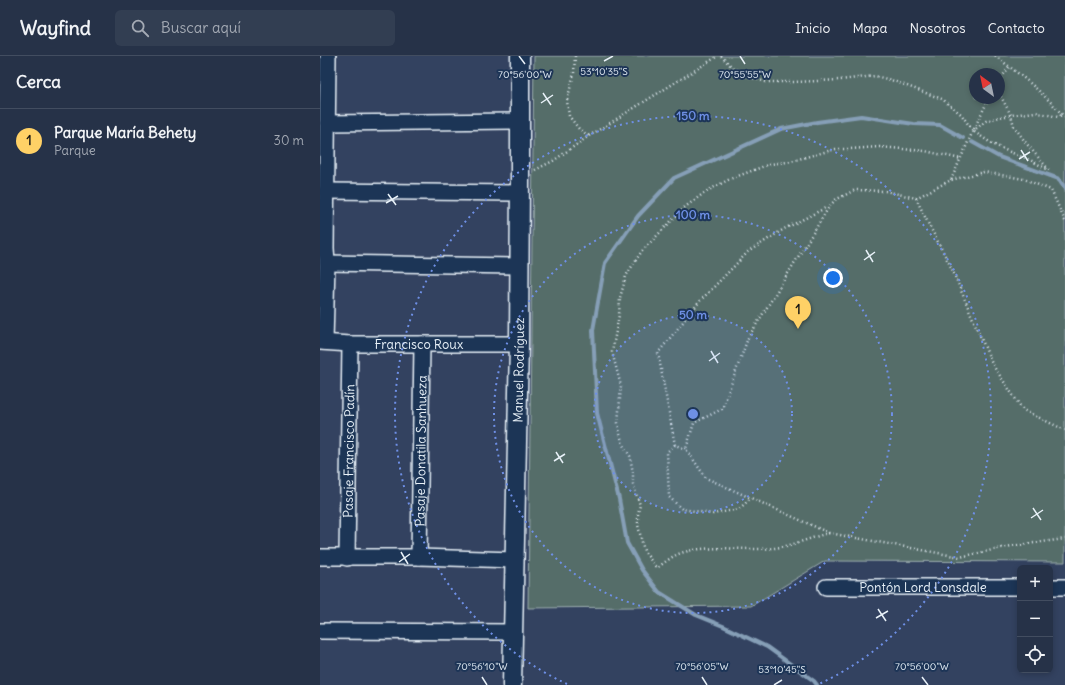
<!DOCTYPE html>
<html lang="es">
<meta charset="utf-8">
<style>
:root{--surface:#263248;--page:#323e52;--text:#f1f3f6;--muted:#a4aab4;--line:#424d60;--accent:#ffd166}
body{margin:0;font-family:Delius,sans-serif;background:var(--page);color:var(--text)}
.controls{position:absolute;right:12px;bottom:12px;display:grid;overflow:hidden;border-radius:6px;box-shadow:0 2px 6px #0003}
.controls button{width:36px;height:36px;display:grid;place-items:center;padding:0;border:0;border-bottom:1px solid var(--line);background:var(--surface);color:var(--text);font:20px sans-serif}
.compass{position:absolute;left:649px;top:12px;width:36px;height:36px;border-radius:50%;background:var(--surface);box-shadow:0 2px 6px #0003;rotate:327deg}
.you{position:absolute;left:513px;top:222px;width:14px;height:14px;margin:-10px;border:3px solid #fff;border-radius:50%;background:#1a73e8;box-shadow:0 0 0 6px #1a73e833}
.badge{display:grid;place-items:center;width:26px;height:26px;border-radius:50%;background:var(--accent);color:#111;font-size:13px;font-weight:700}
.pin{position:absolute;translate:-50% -33px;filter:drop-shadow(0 1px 2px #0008)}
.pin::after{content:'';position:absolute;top:21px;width:14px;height:12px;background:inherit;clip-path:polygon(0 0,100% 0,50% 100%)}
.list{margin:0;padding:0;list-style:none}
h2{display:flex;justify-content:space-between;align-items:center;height:52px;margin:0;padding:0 16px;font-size:17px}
h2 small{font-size:13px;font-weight:400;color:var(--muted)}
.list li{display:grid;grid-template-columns:26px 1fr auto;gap:12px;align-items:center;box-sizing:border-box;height:64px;padding:0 16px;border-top:1px solid var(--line)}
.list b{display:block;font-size:15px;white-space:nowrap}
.list p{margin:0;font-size:13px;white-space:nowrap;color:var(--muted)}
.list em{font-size:13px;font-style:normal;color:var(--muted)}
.icon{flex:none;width:22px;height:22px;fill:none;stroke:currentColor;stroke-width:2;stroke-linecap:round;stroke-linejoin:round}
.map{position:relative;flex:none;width:745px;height:629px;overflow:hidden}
header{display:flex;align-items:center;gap:24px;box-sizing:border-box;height:56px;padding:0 20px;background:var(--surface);border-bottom:1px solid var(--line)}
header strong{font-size:19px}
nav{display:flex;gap:22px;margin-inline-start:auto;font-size:14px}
.search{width:280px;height:36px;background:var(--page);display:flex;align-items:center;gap:10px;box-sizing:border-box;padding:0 14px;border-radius:6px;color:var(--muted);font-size:15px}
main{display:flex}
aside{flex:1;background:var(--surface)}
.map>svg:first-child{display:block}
.green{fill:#556d69;stroke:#9eafb0;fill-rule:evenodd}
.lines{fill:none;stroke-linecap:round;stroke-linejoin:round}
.stream{stroke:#869fb7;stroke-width:4}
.minor-casing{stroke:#e8f1f8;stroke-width:18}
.tertiary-casing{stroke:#e8f1f8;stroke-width:21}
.path{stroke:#e8f1f8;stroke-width:2.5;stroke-dasharray:1 3;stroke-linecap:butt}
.minor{stroke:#1d3557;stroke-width:15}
.tertiary{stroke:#1d3557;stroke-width:18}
.ticks{fill:none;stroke:#e8f1f8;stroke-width:1.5}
.ring{fill:none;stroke:#6e8fe5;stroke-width:2;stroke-dasharray:2 4}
.labels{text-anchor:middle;stroke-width:4;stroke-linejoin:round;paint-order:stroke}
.street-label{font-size:13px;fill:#e8f1f8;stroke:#1d3557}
.ticks-label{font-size:10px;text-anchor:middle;fill:#e8f1f8;stroke:#1d3557;stroke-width:4;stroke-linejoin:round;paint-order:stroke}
.centre{fill:#6e8fe5;stroke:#1d3557;stroke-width:2}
.ring-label{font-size:12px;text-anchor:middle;font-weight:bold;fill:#6e8fe5;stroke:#1d3557;stroke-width:4;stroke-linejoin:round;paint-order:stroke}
</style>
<header>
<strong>Wayfind</strong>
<div class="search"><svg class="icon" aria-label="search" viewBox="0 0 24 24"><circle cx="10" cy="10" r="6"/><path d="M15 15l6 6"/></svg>Buscar aquí</div>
<nav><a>Inicio</a><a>Mapa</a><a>Nosotros</a><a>Contacto</a></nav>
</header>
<main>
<aside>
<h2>Cerca<small></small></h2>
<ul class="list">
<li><span class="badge">1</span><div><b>Parque María Behety</b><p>Parque</p></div><em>30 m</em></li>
</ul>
</aside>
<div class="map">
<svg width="745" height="629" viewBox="0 0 745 629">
<rect width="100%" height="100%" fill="#334260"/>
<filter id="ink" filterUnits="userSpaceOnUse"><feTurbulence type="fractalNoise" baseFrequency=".025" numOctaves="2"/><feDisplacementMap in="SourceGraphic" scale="8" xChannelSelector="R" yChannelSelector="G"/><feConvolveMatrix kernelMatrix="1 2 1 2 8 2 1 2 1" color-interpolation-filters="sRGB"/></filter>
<g filter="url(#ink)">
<path class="green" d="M214 0H745V506L505 505 431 550 208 552ZM655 18H679V42H655Z"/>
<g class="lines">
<g class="stream">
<path d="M652 86 679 101 739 123 745 132"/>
<path d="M497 629 494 625 447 591 403 570 376 559 339 536 322 514 307 487 299 443 277 357 273 274 285 207 318 160 354 122 461 73 497 66 541 60 594 68 620 69 643 82"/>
</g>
<defs>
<g id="minor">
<path d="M7 67 199 65"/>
<path d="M6 135 200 137"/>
<path d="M7 207 199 210"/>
<path id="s1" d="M0 286 30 288H199"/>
<path d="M5 286 7 207 6 192 8 0"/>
<path d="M0 501H99L194 504"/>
<path id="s2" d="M99 501 102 288"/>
<path id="s3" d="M27 502 30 288"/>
<path id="s4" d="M506 531H700"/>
<path d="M730 531H745"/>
<path d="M0 575 193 576"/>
</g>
<g id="tertiary">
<path id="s5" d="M192 629 199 288 200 121V0"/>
</g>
</defs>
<use href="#minor" class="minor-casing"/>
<use href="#tertiary" class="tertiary-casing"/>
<g class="path">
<path d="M255 0 254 17 247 45 249 60 259 73 269 80"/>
<path d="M401 0 412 11 426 20 446 26H474L520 24 555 20 571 24 622 43 641 58 653 75 671 87 685 94 710 104 729 114 706 87 694 70 691 59 679 37"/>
<path d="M675 0C700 18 725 38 745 62"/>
<path d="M679 25 690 10"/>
<path d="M653 75 666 65 680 61 691 59 715 56 738 61 742 59"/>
<path d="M215 114 233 105 269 80 398 0"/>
<path d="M631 124 653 75 669 42"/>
<path d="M596 142 607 165 631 211 672 308 703 354 745 374"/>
<path d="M745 165 731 134 704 123 664 116 631 124 596 142 565 135 535 134 515 144 509 151 428 282 402 353 374 367 366 393 386 422 509 477 640 501 691 490 745 483"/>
<path d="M355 389 347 396 349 441 362 453 393 458 419 453 431 442"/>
<path d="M366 393 355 389 338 297 380 245 428 196 464 173 507 151"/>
<path d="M509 477C493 481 477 488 461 491 429 497 385 486 356 499 350 502 344 507 338 511L335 510 324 495 318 469V458L320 449 313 428V417L310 400 303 389 300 378 298 367 301 330 292 296 299 259 300 242 306 220 314 207 322 195 365 151 387 135 410 123 450 108 467 106 516 93H530L560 91 605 95 641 103"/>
</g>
<use href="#minor" class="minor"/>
<use href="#tertiary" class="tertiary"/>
</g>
</g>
<path class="ticks" d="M199 0 205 8M420 0 425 8M284 5 293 0M223 37 231 49M221 47 233 39M701 94 708 105M699 103 710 96M68 138 76 149M66 147 78 140M546 194 553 206M544 204 555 196M391 295 398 307M389 305 400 297M236 396 243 407M234 405 245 398M713 452 721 464M711 462 723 454M81 496 88 508M79 506 90 498M558 553 566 565M556 562 568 555M162 621 167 629M382 621 387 629M602 621 608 629M454 629 462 624"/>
<circle cx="373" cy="358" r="99" fill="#6e8fe5" fill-opacity=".12"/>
<g class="ring">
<circle cx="373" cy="358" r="99"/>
<circle cx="373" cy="358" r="199"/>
<path d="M247 628A298 298 0 1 1 499 628"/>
</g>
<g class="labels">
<g class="street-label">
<text dy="5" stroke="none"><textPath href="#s1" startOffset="99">Francisco Roux</textPath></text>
<text dy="5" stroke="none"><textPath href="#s5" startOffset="315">Manuel Rodríguez</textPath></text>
<text dy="5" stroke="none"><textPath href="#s3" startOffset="107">Pasaje Francisco Padín</textPath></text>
<text dy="5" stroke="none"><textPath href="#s2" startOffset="106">Pasaje Donatila Sanhueza</textPath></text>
<text dy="5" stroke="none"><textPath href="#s4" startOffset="97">Pontón Lord Lonsdale</textPath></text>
</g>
</g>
<g class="ticks-label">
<text x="284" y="19">53°10'35"S</text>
<text x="205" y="22">70°56'00"W</text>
<text x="425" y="22">70°55'55"W</text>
<text x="162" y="614">70°56'10"W</text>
<text x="382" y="614">70°56'05"W</text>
<text x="602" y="614">70°56'00"W</text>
<text x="462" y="617">53°10'45"S</text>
</g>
<circle cx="373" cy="358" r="6" class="centre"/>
<g class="ring-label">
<text x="373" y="64">150 m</text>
<text x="373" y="163">100 m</text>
<text x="373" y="263">50 m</text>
</g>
</svg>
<div class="controls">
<button>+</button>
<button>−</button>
<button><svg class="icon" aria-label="locate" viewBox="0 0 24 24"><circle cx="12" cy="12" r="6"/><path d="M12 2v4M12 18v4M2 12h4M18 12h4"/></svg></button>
</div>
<svg class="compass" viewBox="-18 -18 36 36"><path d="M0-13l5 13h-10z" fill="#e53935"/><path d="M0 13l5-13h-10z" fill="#a4aab4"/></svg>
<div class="you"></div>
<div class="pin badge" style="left:478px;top:273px">1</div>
</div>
</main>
